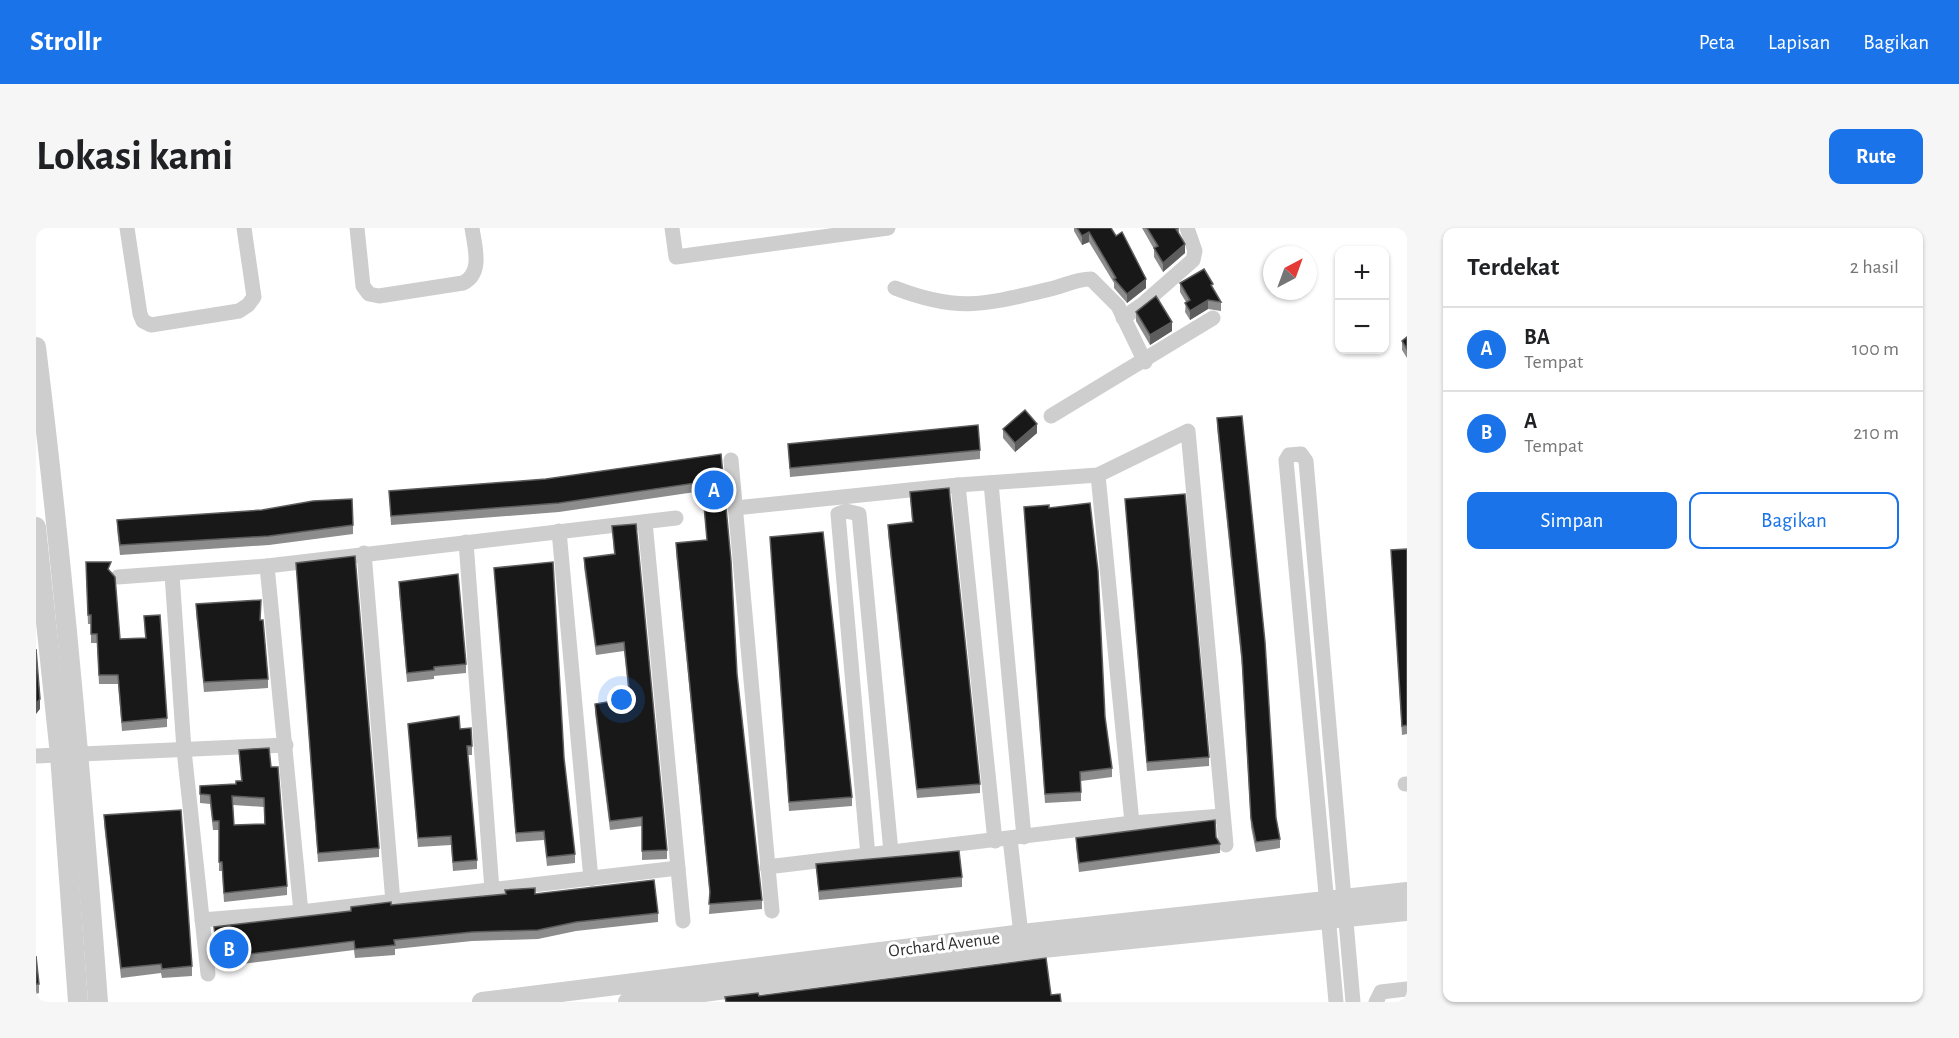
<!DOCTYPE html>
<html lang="id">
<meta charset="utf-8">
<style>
:root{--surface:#fff;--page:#f6f6f6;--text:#202124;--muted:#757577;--line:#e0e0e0;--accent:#1a73e8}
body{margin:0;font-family:"Alegreya Sans",sans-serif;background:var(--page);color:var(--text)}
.controls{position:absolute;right:18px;top:18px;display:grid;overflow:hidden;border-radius:12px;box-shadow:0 2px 4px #0004}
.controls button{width:54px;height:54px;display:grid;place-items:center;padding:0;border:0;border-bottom:2px solid var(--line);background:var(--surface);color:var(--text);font:30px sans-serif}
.compass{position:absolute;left:1227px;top:18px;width:54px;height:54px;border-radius:50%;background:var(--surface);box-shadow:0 2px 4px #0004;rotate:41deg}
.you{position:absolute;left:586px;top:472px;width:21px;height:21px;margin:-15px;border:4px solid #fff;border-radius:50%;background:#1a73e8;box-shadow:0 0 0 9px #1a73e833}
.badge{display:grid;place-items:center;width:39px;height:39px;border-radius:50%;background:var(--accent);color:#fff;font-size:20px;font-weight:700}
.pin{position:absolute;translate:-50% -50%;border:3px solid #fff;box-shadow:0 2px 6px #0006}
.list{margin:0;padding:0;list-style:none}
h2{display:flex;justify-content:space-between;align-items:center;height:78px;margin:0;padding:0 24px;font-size:26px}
h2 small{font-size:20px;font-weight:400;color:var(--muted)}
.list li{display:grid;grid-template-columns:39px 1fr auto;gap:18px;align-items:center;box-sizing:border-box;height:84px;padding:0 24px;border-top:2px solid var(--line)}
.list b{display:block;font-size:22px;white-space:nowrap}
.list p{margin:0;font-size:20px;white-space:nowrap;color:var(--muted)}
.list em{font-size:20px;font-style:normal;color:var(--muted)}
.actions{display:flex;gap:12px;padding:18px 24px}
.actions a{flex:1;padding:14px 0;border:2px solid var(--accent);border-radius:12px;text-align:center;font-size:21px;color:var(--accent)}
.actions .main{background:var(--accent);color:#fff}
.map{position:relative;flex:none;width:1371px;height:774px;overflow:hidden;border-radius:12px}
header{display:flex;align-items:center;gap:36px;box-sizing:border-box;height:84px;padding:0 30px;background:var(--accent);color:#fff}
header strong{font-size:28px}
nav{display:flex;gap:33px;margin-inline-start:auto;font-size:21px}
.intro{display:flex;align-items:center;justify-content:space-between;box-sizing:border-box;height:144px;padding:0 36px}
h1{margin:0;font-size:42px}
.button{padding:15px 27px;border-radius:12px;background:var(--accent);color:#fff;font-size:21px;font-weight:700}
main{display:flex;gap:36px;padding:0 36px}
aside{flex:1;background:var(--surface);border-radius:12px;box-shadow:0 2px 4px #0004}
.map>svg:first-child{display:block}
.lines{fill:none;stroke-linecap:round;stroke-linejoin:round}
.minor{stroke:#cecece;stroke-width:15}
.tertiary{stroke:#cecece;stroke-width:20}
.wall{fill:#8c8c8c;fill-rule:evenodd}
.shaded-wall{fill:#5d5d5d}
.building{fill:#181818;stroke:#5d5d5d;stroke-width:1.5;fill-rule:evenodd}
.labels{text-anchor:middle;stroke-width:6;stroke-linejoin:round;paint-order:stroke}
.street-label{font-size:18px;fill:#313131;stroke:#fff}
</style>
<header>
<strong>Strollr</strong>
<nav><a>Peta</a><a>Lapisan</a><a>Bagikan</a></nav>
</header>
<div class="intro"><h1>Lokasi kami</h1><a class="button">Rute</a></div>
<main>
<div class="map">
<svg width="1371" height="774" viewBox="0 0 1371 774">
<rect width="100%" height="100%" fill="#fff"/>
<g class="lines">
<g class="minor">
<path d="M91 0 104 86 107 93 115 97 203 83 212 77 218 69 208 0"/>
<path d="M321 0 327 58 333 66 343 68 427 55C447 45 439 20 436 0"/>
<path d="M636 0 640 29 852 0"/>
<path d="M859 60C921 84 947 77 1010 62 1027 59 1038 51 1055 51L1082 78 1109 134"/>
<path d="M1087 90 1107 76 1157 32 1159 23 1151 0"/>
<path d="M1015 188 1177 90"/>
<path d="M695 232 736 683"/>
<path d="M1062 247 1096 595"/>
<path d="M955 255 988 609"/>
<path d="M922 257 959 613"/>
<path d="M699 280 922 257 1062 247 1152 203 1190 617"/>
<path d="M609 294 647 693"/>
<path d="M523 303 555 651"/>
<path d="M430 314 456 662"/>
<path d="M328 325 357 674"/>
<path d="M231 338 265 684"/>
<path d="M136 346 148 522 172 746"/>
<path d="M82 349 231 338 640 290"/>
<path d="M0 528 250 517"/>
<path d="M1369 556H1371"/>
<path d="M974 611 986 715"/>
<path d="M832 628 802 286 810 283 823 286 855 624"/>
<path d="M731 639 1096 595 1186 588"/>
<path d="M166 692 265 684 642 640"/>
<path d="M1300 774 1250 232 1253 227 1265 226 1270 233 1317 774"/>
<path d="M1340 774 1345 764 1371 761"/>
</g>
<g class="tertiary">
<path d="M0 119C27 337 46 555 62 774"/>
<path d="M0 299 24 527 42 774"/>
<path d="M446 774 986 706 1371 664"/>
<path d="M592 774 987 722 1371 683"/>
</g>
</g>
<g class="wall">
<path d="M1038 0H1075L1110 60 1091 75 1078 60V55L1053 14 1046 17 1038 3Z"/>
<path d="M1106 0H1143V7L1149 25 1127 44 1118 29V21Z"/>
<path d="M1144 55 1177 61 1185 74V83L1172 81 1154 92 1149 84 1150 74 1144 64Z"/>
<path d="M1100 84 1136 103 1114 117 1100 93Z"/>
<path d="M1371 109V130L1366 122V113Z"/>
<path d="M1181 190 1240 590 1244 611V620L1220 624 1215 599 1206 439 1181 199Z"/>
<path d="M967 201 1001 205 979 224 967 210Z"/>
<path d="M752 216 944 222V231L754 249Z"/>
<path d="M685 226 701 446 726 672V681L673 686 674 669 640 325V315L671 312 666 263 523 284 355 297 353 263 510 251Z"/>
<path d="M874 264 944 556V565L881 570 852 306V297L876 294Z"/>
<path d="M1089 271 1173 529V538L1111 543Z"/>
<path d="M988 279 1013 280 1069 489 1076 540V549L1045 553V573L1009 575Z"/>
<path d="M81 292 317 297V306L233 317 84 327 81 301Z"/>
<path d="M576 298 631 622V631L606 632V598L574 602 559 485V476L593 470 588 423 560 427 548 339V330L578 326Z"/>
<path d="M734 309 816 569V578L753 583Z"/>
<path d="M1371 321V506L1366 507 1355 322Z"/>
<path d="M260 335 343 620V629L282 634Z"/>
<path d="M458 340 539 626V635L511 638 508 612 480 614Z"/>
<path d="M50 344H75L84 411 109 410 108 388 131 490V499L86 503 82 456H63L61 415H55V396H52Z"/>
<path d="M363 354 430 436V445L398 448V451L371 454 363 363Z"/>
<path d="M160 376 225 392 232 451V460L168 464 160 385Z"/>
<path d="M372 496 424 501 436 518V527H432L441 632V641L417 643 415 617 382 619Z"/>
<path d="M203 522 235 539 251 658V667L188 674 186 643H183V602H177L174 576 164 575V558L200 556 205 553ZM197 577 228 579V596L198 597Z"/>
<path d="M68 587 156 738V748L126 750 125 745 85 750 68 596Z"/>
<path d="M1180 609 1184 616V625L1043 644 1040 619V610Z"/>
<path d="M780 636 926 649V659L783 672Z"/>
<path d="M499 666 622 685V694L540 703 502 711 436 713 359 721V727L319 730 318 722 182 739 178 708V699L315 683 355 677Z"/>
<path d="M0 728 3 756V765L0 766Z"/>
</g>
<g class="shaded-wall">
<path d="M1053 4V14L1046 17V8Z"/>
<path d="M1149 16V25L1127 44V35Z"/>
<path d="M1110 51V60L1091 75V66Z"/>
<path d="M1172 72V81L1154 92V83Z"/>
<path d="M1136 94V103L1114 117V107Z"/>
<path d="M1001 196V205L979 224V215Z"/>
<path d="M4 471V481L0 486V476Z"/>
</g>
<g class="building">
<path d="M1041 0H1075L1080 8 1086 4 1110 51 1091 66 1078 51 1080 50 1053 4 1046 8Z"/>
<path d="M1111 0H1142L1140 1 1149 16 1127 35 1118 20 1122 18Z"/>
<path d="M1168 41 1177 56 1175 57 1185 74 1172 72 1154 83 1149 75 1154 72 1144 55Z"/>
<path d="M1120 68 1136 94 1114 107 1100 84Z"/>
<path d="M1371 109V121L1366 113Z"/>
<path d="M989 182 1001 196 979 215 967 201Z"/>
<path d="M1206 188 1229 414 1240 590 1244 611 1220 614 1215 590 1206 429 1181 190Z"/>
<path d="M942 197 944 222 754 240 752 216Z"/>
<path d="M685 226 695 333 701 446 726 672 673 676 674 664 640 315 671 312 666 254 523 275 355 288 353 263 510 251Z"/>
<path d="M913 260 944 556 881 561 852 297 877 294 874 264Z"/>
<path d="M1149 266 1173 529 1111 534 1089 271Z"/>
<path d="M316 271 317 297 233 308 84 317 81 292 226 282 277 273Z"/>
<path d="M1054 275 1062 343 1069 489 1076 540 1044 544 1045 564 1009 566 988 279 1013 277V280Z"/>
<path d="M600 296 631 622 606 623V589L574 593 559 476 594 470 588 414 560 418 548 330 579 326 576 298Z"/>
<path d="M787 304 816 569 753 574 734 309Z"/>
<path d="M1371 321V497L1366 498 1355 322Z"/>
<path d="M319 328 343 620 282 625 260 335Z"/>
<path d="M50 334H75L72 341 79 349 84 411 110 410 108 388 124 387 131 490 86 494 82 447H63L61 406H55V387H52Z"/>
<path d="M517 334 528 530 539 626 511 629 508 603 480 605 458 340Z"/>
<path d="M422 346 430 436 398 439V442L371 445 363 354Z"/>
<path d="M225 372 224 392H227L232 451 168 454 160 376Z"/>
<path d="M0 421 4 471 0 476Z"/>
<path d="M423 488 424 501 435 500 436 518H431L441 632 417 634 415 608 382 610 372 496Z"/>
<path d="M233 520 235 539H242L251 658 188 665 186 634H183V593H177L174 567 164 566V558L200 556V553H206L203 522ZM196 568 228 570 229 596 198 597Z"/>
<path d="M145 582 156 738 126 741 125 736 85 740 68 587Z"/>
<path d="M1179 592 1180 609 1184 616 1043 635 1040 610Z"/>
<path d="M923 623 926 649 783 663 780 636Z"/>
<path d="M618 652 622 685 540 694 502 702 436 704 358 712 359 717 319 721 318 713 182 730 178 699 315 683V679L355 674V677L470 666 469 662 499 660V666Z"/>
<path d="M0 728 3 756H0Z"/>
<path d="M1010 730 1015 767 1024 766 1025 774H690L689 769 722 765 723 768Z"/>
</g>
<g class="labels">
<g class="street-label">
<text transform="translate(908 716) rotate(-7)" y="6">Orchard Avenue</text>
</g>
</g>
</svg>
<div class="controls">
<button>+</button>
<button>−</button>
</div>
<svg class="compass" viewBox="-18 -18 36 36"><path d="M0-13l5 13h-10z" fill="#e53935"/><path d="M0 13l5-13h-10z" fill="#757577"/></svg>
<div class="you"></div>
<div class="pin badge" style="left:678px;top:262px">A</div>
<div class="pin badge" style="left:193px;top:721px">B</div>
</div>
<aside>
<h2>Terdekat<small>2 hasil</small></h2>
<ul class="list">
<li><span class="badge">A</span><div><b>BA</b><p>Tempat</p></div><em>100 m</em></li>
<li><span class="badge">B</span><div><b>A</b><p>Tempat</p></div><em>210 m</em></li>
</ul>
<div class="actions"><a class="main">Simpan</a><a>Bagikan</a></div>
</aside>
</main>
